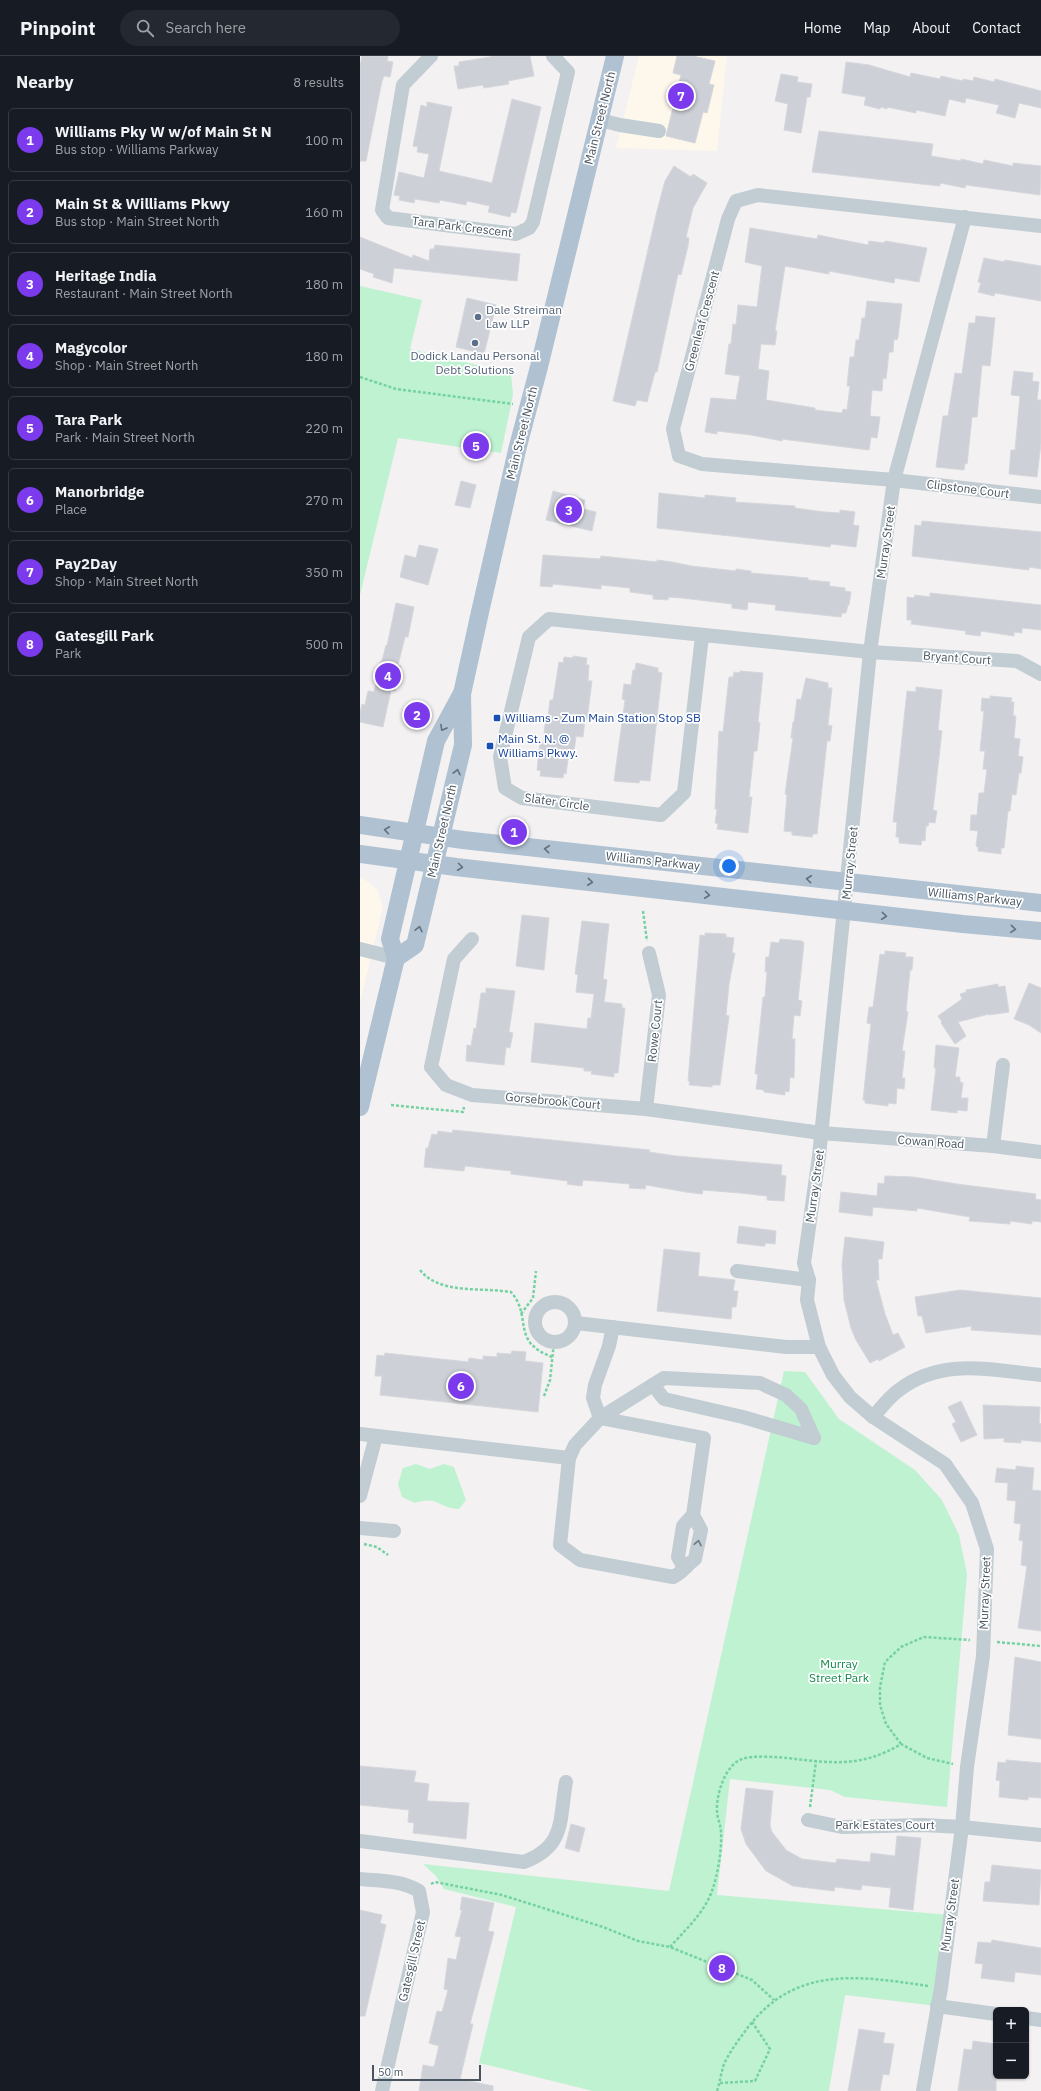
<!DOCTYPE html>
<meta charset="utf-8">
<style>
:root{--surface:#171b24;--page:#242831;--text:#f1f3f6;--muted:#9ea1a6;--line:#363941;--accent:#7c3aed}
body{margin:0;font-family:"IBM Plex Sans",sans-serif;background:var(--page);color:var(--text)}
.controls{position:absolute;right:12px;bottom:12px;display:grid;overflow:hidden;border-radius:6px;box-shadow:0 1px 3px #0004}
.controls button{width:36px;height:36px;display:grid;place-items:center;padding:0;border:0;border-bottom:1px solid var(--line);background:var(--surface);color:var(--text);font:20px sans-serif}
.scale{position:absolute;left:12px;bottom:10px;width:109px;box-sizing:border-box;padding-left:4px;border:2px solid #485560;border-top:0;font-size:11px;line-height:14px;white-space:nowrap;color:#485560;-webkit-text-stroke:3px #fff;paint-order:stroke}
.you{position:absolute;left:369px;top:810px;width:14px;height:14px;margin:-10px;border:3px solid #fff;border-radius:50%;background:#1a73e8;box-shadow:0 0 0 6px #1a73e833}
.badge{display:grid;place-items:center;width:26px;height:26px;border-radius:50%;background:var(--accent);color:#fff;font-size:13px;font-weight:700}
.pin{position:absolute;translate:-50% -50%;border:2px solid #fff;box-shadow:0 1px 4px #0006}
.list{margin:0;padding:0;list-style:none}
h2{display:flex;justify-content:space-between;align-items:center;height:52px;margin:0;padding:0 16px;font-size:17px}
h2 small{font-size:13px;font-weight:400;color:var(--muted)}
.list li{display:grid;grid-template-columns:26px 1fr auto;gap:12px;align-items:center;box-sizing:border-box;height:64px;margin:0 8px 8px;padding:0 8px;border:1px solid var(--line);border-radius:6px}
.list b{display:block;font-size:15px;white-space:nowrap}
.list p{margin:0;font-size:13px;white-space:nowrap;color:var(--muted)}
.list em{font-size:13px;font-style:normal;color:var(--muted)}
.icon{flex:none;width:22px;height:22px;fill:none;stroke:currentColor;stroke-width:2;stroke-linecap:round;stroke-linejoin:round}
.map{position:relative;flex:none;width:681px;height:2035px;overflow:hidden}
header{display:flex;align-items:center;gap:24px;box-sizing:border-box;height:56px;padding:0 20px;background:var(--surface);border-bottom:1px solid var(--line)}
header strong{font-size:19px}
nav{display:flex;gap:22px;margin-inline-start:auto;font-size:14px}
.search{width:280px;height:36px;background:var(--page);display:flex;align-items:center;gap:10px;box-sizing:border-box;padding:0 14px;border-radius:22px;color:var(--muted);font-size:15px}
main{display:flex}
aside{flex:1;background:var(--surface)}
.map>svg:first-child{display:block}
.commercial{fill:#fdf8eb}
.green{fill:#bff2d1}
.building{fill:#cdd0d6;stroke:#d5d7dd}
.lines{fill:none;stroke-linecap:round;stroke-linejoin:round}
.path{stroke:#75d2a2;stroke-width:2.5;stroke-dasharray:3 2;stroke-linecap:butt}
.minor{stroke:#c1ccd3;stroke-width:14}
.major{stroke:#b0c1d1;stroke-width:18}
.oneway{stroke:#62707c}
.oneway2{stroke:#6c7982}
.service-dot{fill:#5c6f8a;stroke:#fff;stroke-width:1.5}
.transit-dot{fill:#1a4fb4;stroke:#fff;stroke-width:1.5}
.labels{text-anchor:middle;stroke-width:3.5;stroke-linejoin:round;paint-order:stroke}
.street-label{font-size:12px;fill:#485560;stroke:#fff}
.service-label{font-size:12px;fill:#4e5e75;stroke:#fff;text-anchor:start}
.transit-label{font-size:12px;fill:#164399;stroke:#fff;text-anchor:start}
.park-label{font-size:12px;fill:#13864a;stroke:#fff}
</style>
<header>
<strong>Pinpoint</strong>
<div class="search"><svg class="icon" aria-label="search" viewBox="0 0 24 24"><circle cx="10" cy="10" r="6"/><path d="M15 15l6 6"/></svg>Search here</div>
<nav><a>Home</a><a>Map</a><a>About</a><a>Contact</a></nav>
</header>
<main>
<aside>
<h2>Nearby<small>8 results</small></h2>
<ul class="list">
<li><span class="badge">1</span><div><b>Williams Pky W w/of Main St N</b><p>Bus stop · Williams Parkway</p></div><em>100 m</em></li>
<li><span class="badge">2</span><div><b>Main St &amp; Williams Pkwy</b><p>Bus stop · Main Street North</p></div><em>160 m</em></li>
<li><span class="badge">3</span><div><b>Heritage India</b><p>Restaurant · Main Street North</p></div><em>180 m</em></li>
<li><span class="badge">4</span><div><b>Magycolor</b><p>Shop · Main Street North</p></div><em>180 m</em></li>
<li><span class="badge">5</span><div><b>Tara Park</b><p>Park · Main Street North</p></div><em>220 m</em></li>
<li><span class="badge">6</span><div><b>Manorbridge</b><p>Place</p></div><em>270 m</em></li>
<li><span class="badge">7</span><div><b>Pay2Day</b><p>Shop · Main Street North</p></div><em>350 m</em></li>
<li><span class="badge">8</span><div><b>Gatesgill Park</b><p>Park</p></div><em>500 m</em></li>
</ul>
</aside>
<div class="map">
<svg width="681" height="2035" viewBox="0 0 681 2035">
<rect width="100%" height="100%" fill="#f3f1f1"/>
<g class="commercial">
<path d="M279 0H367L357 95 256 92Z"/>
<path d="M0 820 17 833 23 851 0 947Z"/>
</g>
<g class="green">
<path d="M0 230 62 244 50 293 151 317 153 339 141 397 38 382 0 539Z"/>
<path d="M424 1315 445 1316 479 1363 555 1414 582 1444 599 1479 607 1518 587 1751 485 1741 470 1734 370 1723 357 1839 590 1859 577 1950 485 1939 469 2035H233L119 2007 156 1851 84 1833 76 1820 63 1808 309 1835Z"/>
<path d="M56 1408 70 1413 84 1408 94 1411 106 1444 99 1453C80 1453 78 1439 55 1447L42 1441 38 1428 43 1412Z"/>
</g>
<g class="building">
<path d="M2 0H28L27 5 33 6 30 21 24 20 22 25 6 105H0V10Z"/>
<path d="M136 0H170L174 20 148 25 149 28 124 32 123 29 98 33 94 10H99V6Z"/>
<path d="M317 0H333L355 5 349 28 354 29 347 57 343 56 335 87 306 80 321 19 313 17Z"/>
<path d="M486 6 509 9 550 21 551 17 580 23 581 20 603 25V23L613 25 614 21 634 26 635 23 681 35V52L659 47 655 62 636 57 639 49 606 42 605 47 589 43 585 60 556 54V57L527 51V53L521 51 520 53 504 49 506 41 482 37Z"/>
<path d="M421 18 438 21 437 26 452 28 450 41H447L441 77 424 74 428 48 415 45Z"/>
<path d="M152 43 181 51 156 157 151 156 150 161 128 156 130 150 107 145 106 149 80 144 79 147 55 143 54 147 39 144 40 140 34 139 39 116 64 122 69 98 57 96 58 91 53 90 61 49 67 51V46L92 51 79 115 132 127Z"/>
<path d="M459 75 573 88 571 100 601 105V103L623 108 624 104 653 110V107L681 110 680 139 606 129 605 132 580 127V130L452 116Z"/>
<path d="M314 110 331 121 333 118 347 127 333 152 326 181 329 182 328 190 321 219 318 218 297 316H295L287 346 277 344 275 350 253 345 297 155 305 125Z"/>
<path d="M390 172 457 183 458 179 508 189 509 185 524 187 525 185 567 192 559 226 535 222 534 227 469 215V218L425 210 415 275H417L415 289 401 288 398 313 409 315 406 344 455 352V354L482 357 483 353 487 354 490 330H487L490 301H494L496 284H499L502 262H505L507 245 542 248 538 281 537 284 534 283 533 296H529L526 323 523 322 522 335 512 334 510 360 520 361 517 382 511 381 509 394 422 383V385L391 379 357 375V378L345 376 351 342 376 344 380 320 365 318 369 288H371L373 268 376 269 378 249 397 251 402 210 385 206Z"/>
<path d="M0 181 52 202 53 199 69 205 70 193H74L75 189 160 198 157 225 34 212 32 227 13 221 14 218 0 213Z"/>
<path d="M624 202 644 206 645 204 681 210V245L635 237 634 240 618 236 621 227 618 226Z"/>
<path d="M107 242 136 249 124 298 96 291Z"/>
<path d="M616 260 635 262 630 310 622 309 617 361H612L607 408 605 407 604 414 576 411 583 360H588L595 317 602 318 609 267H615Z"/>
<path d="M654 315 673 317 672 325 679 326 677 344H681V387L677 421 649 418 651 394H655L660 340 651 339Z"/>
<path d="M101 425 116 429 110 452 95 449Z"/>
<path d="M193 435 225 444 223 453 236 456 232 475 186 464Z"/>
<path d="M299 437 345 442V439L366 441 376 442 375 446 435 450V452L464 456 480 457V454L495 456 493 469 499 470 496 491 471 488 470 491 453 489 297 472Z"/>
<path d="M562 465 681 476V513L669 511V514L552 500 555 469 561 470Z"/>
<path d="M59 489 78 493 68 529 40 521 45 499 56 502Z"/>
<path d="M183 499 240 503 241 500 297 506V504L312 506 331 510 376 515V513L391 515V517L448 522V524L470 526 469 530 485 532V535L491 536 489 549H488L486 557H482L481 561 415 554 416 549 388 546 387 554 372 552V548L322 542 308 541V544L293 543V539L270 536V532L241 529V533L193 528 192 531 180 530Z"/>
<path d="M570 537 681 549V574L662 572V577L654 576V580L621 575 620 580 605 578 606 575 551 568 552 564H547V541L554 542 555 539 570 541Z"/>
<path d="M36 547 54 551 48 581H45L38 609 41 610 35 635 31 634 23 671 0 666V656L2 648 5 649 8 635 14 636 21 605H22L26 589 27 590Z"/>
<path d="M213 600 227 602 226 609H229L228 625H232L227 664 225 663 223 681 216 680 213 703H208L206 718 204 717 203 722 180 720 181 715 177 714 180 687H183L186 661H188L190 644H193L199 606 203 607 204 601 213 602Z"/>
<path d="M276 607 298 612V616L302 617 290 725 280 724 279 727 254 725 265 644 262 643 264 628 271 629 273 614H275Z"/>
<path d="M380 615 403 617 398 666 400 667 397 695H394L389 741H392L388 777 357 773 358 768 355 767 357 753H355L359 675 363 676 369 621H373L374 616 380 617Z"/>
<path d="M446 622 468 627V632H472L468 669 472 670 470 685H467L457 778H453L452 781 432 779V776L424 775 427 739 425 738 433 682H431L433 666H434L437 643 441 644Z"/>
<path d="M556 631 582 634 578 674 582 675 573 754 577 755 575 767 569 766 568 770H566L565 785 562 784 561 789 539 787V781H536L537 766H533L547 635 556 636Z"/>
<path d="M630 640 652 642 651 646H654L653 660H656L654 682 660 683 658 700 663 701 661 717H659L656 739 652 738 650 755H648L644 792H641V798L618 795V791L616 790 618 775 610 774 611 759H617L619 737H624L627 713H623L625 695H620L624 655H621L622 642 630 643Z"/>
<path d="M162 859 189 862 184 914 156 910Z"/>
<path d="M222 865 249 868 243 923 247 924 244 946 262 948V952H265L258 1017H254V1021L231 1018 232 1015H224V1012L171 1006 175 967 227 973 228 962H231L234 938 216 936 218 919 215 918Z"/>
<path d="M345 877 366 878V881L374 882 372 897H375L369 928 366 959 369 960 360 1029H352V1031L329 1029 330 1025H328L340 879 345 880Z"/>
<path d="M420 883 442 885 444 887 438 944 442 945 440 960 434 959 432 983H435L434 1022 430 1021 429 1036 425 1035V1039L404 1036V1034L396 1033 398 1018H395L403 941H405L407 916H405L406 901H409L411 886 419 887Z"/>
<path d="M525 895 546 897 545 901H553L552 914H550L546 955 548 956 542 995H545L542 1022H545L544 1033 537 1032 536 1048 528 1047V1050L505 1047V1044H503L511 968 507 967 509 951H513L520 898 525 899Z"/>
<path d="M669 927 681 932V977L669 969 654 963Z"/>
<path d="M638 928V931L645 930 649 956 629 959V958L598 966 606 980 595 988 581 967 582 966 578 960 602 943 600 938 606 936V934Z"/>
<path d="M126 932 155 935 149 976 153 977 150 992 146 991 144 1009 106 1005 107 989 111 990 114 972 116 973 121 937H126Z"/>
<path d="M576 989 599 992 595 1021H600V1026L603 1027 601 1042H608L607 1055 597 1054V1057L571 1054 576 1012H574Z"/>
<path d="M93 1074 290 1094 289 1096 316 1100 422 1109 421 1119 426 1120 424 1145 407 1144V1140L380 1137 343 1134 342 1138 326 1136 286 1129 285 1133 269 1132 270 1128 223 1124 222 1130 207 1128 208 1125 151 1118V1115L105 1110 104 1115 64 1111 66 1092H68L72 1078 77 1079 78 1075 92 1077Z"/>
<path d="M525 1120 553 1121 597 1128 676 1138 675 1143 681 1144V1166L672 1165V1168L650 1165V1168L609 1165 610 1161 557 1152V1155L513 1151 512 1160 479 1156 481 1136 517 1140 518 1127 524 1128Z"/>
<path d="M379 1170 416 1175 415 1188 405 1187V1190H402L377 1187Z"/>
<path d="M485 1181 524 1186 522 1203H518L519 1224H516L525 1258 533 1279 538 1277 545 1291 519 1305 518 1303 510 1307 496 1284 491 1272 484 1244 482 1209Z"/>
<path d="M304 1193 340 1197 338 1220 375 1224 373 1235H378L376 1251H372L371 1263 297 1255Z"/>
<path d="M600 1234 681 1242V1279L611 1274 612 1270 566 1277 562 1260H558L555 1241Z"/>
<path d="M152 1295 166 1296 165 1305 183 1307 178 1356 20 1339 22 1320H15L17 1299 24 1300 25 1297 108 1306 109 1302 123 1304V1300L137 1301V1297L151 1298Z"/>
<path d="M601 1345 617 1379 601 1386 592 1368 596 1366 588 1351Z"/>
<path d="M623 1349 680 1351 679 1367 681 1368V1386L661 1384V1387L644 1386V1382L624 1383Z"/>
<path d="M656 1410 674 1412 672 1434 681 1435V1575L658 1572 667 1510 661 1509 663 1485 659 1484 661 1468 654 1467 656 1445 647 1444 648 1427 635 1426 637 1412 656 1414Z"/>
<path d="M655 1601 681 1606V1683L648 1679Z"/>
<path d="M646 1704 681 1707V1742L668 1741V1744L639 1741 640 1725 636 1724 638 1706 646 1707Z"/>
<path d="M0 1710 56 1715 54 1726 69 1728 67 1745 109 1747 106 1783 53 1777 54 1767 48 1766 49 1754 0 1749Z"/>
<path d="M386 1732 413 1735 410 1769 412 1776 426 1794 442 1803 476 1807 477 1803 510 1806 511 1797 535 1800 537 1780 561 1782 553 1854 529 1851 531 1832 502 1829 501 1834 475 1831 474 1835 433 1830 406 1815 386 1788 381 1773Z"/>
<path d="M211 1768 225 1772 219 1796 205 1792Z"/>
<path d="M632 1809 681 1814 679 1849 623 1845 625 1826H630Z"/>
<path d="M102 1841 134 1847 128 1875 134 1876 110 1968H113L100 2023 133 2030V2035H59L63 2009 74 2011 79 1990 69 1987 77 1955 82 1956 88 1934 84 1933 88 1902 96 1904 101 1881 95 1880 102 1854H100Z"/>
<path d="M0 1854 22 1859 20 1867 26 1869 5 1960H0Z"/>
<path d="M632 1884 681 1892V1919L655 1916 654 1926 621 1922 623 1908 615 1907 618 1886 631 1887Z"/>
<path d="M499 1973 525 1977 523 1987 534 1988 529 2019 523 2018 520 2035H488Z"/>
<path d="M613 1985 636 1988V2035H598L604 1993 612 1994Z"/>
</g>
<g class="lines">
<g class="path">
<path d="M0 321 36 333 153 348"/>
<path d="M283 855 287 885"/>
<path d="M31 1049 103 1056 104 1051"/>
<path d="M60 1214C80 1239 122 1231 151 1236 173 1261 150 1285 192 1301"/>
<path d="M161 1258 173 1242 176 1215"/>
<path d="M184 1340 190 1324 194 1286"/>
<path d="M4 1488 17 1491 28 1499"/>
<path d="M637 1586 681 1590"/>
<path d="M541 1688 526 1668 520 1649V1631L525 1606 541 1591 564 1581 610 1584"/>
<path d="M450 1751 456 1705"/>
<path d="M71 1828 75 1826 142 1839 243 1871 278 1885 310 1891 392 1924 414 1944"/>
<path d="M310 1891C326 1873 344 1857 352 1835 358 1818 362 1794 361 1776 361 1769 357 1762 357 1755 356 1739 365 1709 382 1703 393 1699 415 1701 427 1702 471 1707 501 1712 541 1688L567 1702 593 1708"/>
<path d="M360 2027 395 2025 410 1993 392 1966"/>
<path d="M357 2035C360 2026 361 2017 364 2008 370 1995 380 1982 389 1970 437 1909 500 1920 568 1930"/>
</g>
<g class="minor">
<path d="M71 0 43 29 22 154 28 162 156 178 169 172 173 166 208 16 193 0"/>
<path d="M240 64 260 69 299 75"/>
<path d="M681 170 398 139 376 145 368 163 313 373 319 400 342 408 534 424 681 441"/>
<path d="M342 580 324 737 301 759 162 742 145 732 140 701 169 581 189 563 510 596 657 605 681 618"/>
<path d="M112 883 94 903 71 1011 86 1029 112 1039 286 1053 461 1077 633 1090 681 1096"/>
<path d="M0 893 36 902"/>
<path d="M286 1053 299 939 289 897"/>
<path d="M633 1090 643 1009"/>
<path d="M377 1215 449 1224"/>
<circle cx="195" cy="1266" r="20"/>
<path d="M216 1267 426 1291H459"/>
<path d="M253 1271 249 1290 235 1329 233 1342 240 1362 344 1382 333 1459 341 1474 335 1503C327 1509 322 1517 313 1521L220 1504 200 1489 209 1402 215 1389 240 1362 304 1322 400 1327 426 1339 441 1353 454 1382"/>
<path d="M293 1329 304 1343 383 1361 454 1382"/>
<path d="M513 1361C521 1352 529 1341 539 1334 582 1301 631 1314 681 1319"/>
<path d="M0 1378 209 1402"/>
<path d="M0 1440 16 1380"/>
<path d="M0 1472 34 1475"/>
<path d="M324 1512 318 1501 323 1470 333 1459"/>
<path d="M448 1764 482 1771 563 1769 602 1771 681 1779"/>
<path d="M0 1785 164 1806C206 1790 199 1764 206 1726"/>
<path d="M0 1823C20 1825 41 1824 59 1835L63 1856 22 2035"/>
<path d="M577 1950 636 1958"/>
<path d="M666 1962 681 1964"/>
<path d="M563 2035 581 1932 602 1771 607 1711 623 1600 627 1493 612 1447 585 1408 513 1361 490 1341 473 1319 459 1291 447 1244 449 1224 444 1207 459 1100 510 596 534 424 605 161"/>
</g>
<g class="major">
<path d="M0 769 103 784 681 847"/>
<path d="M0 798 96 811 603 868 681 875"/>
<path d="M36 902 55 889 103 689 102 638 120 556 158 390 179 311 255 0"/>
<path d="M0 1051 36 902 30 883 76 685 101 639"/>
</g>
</g>
<defs><path id="oneway-chevron" d="M-2-3.5L2.5 0L-2 3.5" fill="none" stroke-width="1.6" stroke-linecap="round" stroke-linejoin="round"/></defs>
<g class="oneway">
<use href="#oneway-chevron" transform="translate(83 672) rotate(119)"/>
<use href="#oneway-chevron" transform="translate(97 716) rotate(-77)"/>
<use href="#oneway-chevron" transform="translate(27 774) rotate(-172)"/>
<use href="#oneway-chevron" transform="translate(187 793) rotate(-174)"/>
<use href="#oneway-chevron" transform="translate(100 811) rotate(7)"/>
<use href="#oneway-chevron" transform="translate(449 823) rotate(-174)"/>
<use href="#oneway-chevron" transform="translate(230 826) rotate(6)"/>
<use href="#oneway-chevron" transform="translate(347 839) rotate(7)"/>
<use href="#oneway-chevron" transform="translate(524 860) rotate(6)"/>
<use href="#oneway-chevron" transform="translate(59 873) rotate(-77)"/>
<use href="#oneway-chevron" transform="translate(653 873) rotate(5)"/>
</g>
<use class="oneway2" href="#oneway-chevron" transform="translate(338 1487) rotate(-79)"/>
<g class="service-dot">
<circle cx="118" cy="261" r="4"/>
<circle cx="115" cy="287" r="4"/>
</g>
<g class="transit-dot">
<rect x="133" y="658" width="8" height="8" rx="2"/>
<rect x="126" y="686" width="8" height="8" rx="2"/>
</g>
<g class="labels">
<g class="street-label">
<text transform="translate(240 62) rotate(-76)" y="4">Main Street North</text>
<text transform="translate(102 171) rotate(7)" y="4">Tara Park Crescent</text>
<text transform="translate(342 265) rotate(-75)" y="4">Greenleaf Crescent</text>
<text transform="translate(162 377) rotate(-76)" y="4">Main Street North</text>
<text transform="translate(608 433) rotate(7)" y="4">Clipstone Court</text>
<text transform="translate(526 486) rotate(-82)" y="4">Murray Street</text>
<text transform="translate(597 602) rotate(4)" y="4">Bryant Court</text>
<text transform="translate(197 746) rotate(8)" y="4">Slater Circle</text>
<text transform="translate(82 775) rotate(-77)" y="4">Main Street North</text>
<text transform="translate(293 805) rotate(6)" y="4">Williams Parkway</text>
<text transform="translate(490 807) rotate(-84)" y="4">Murray Street</text>
<text transform="translate(615 841) rotate(6)" y="4">Williams Parkway</text>
<text transform="translate(295 975) rotate(-84)" y="4">Rowe Court</text>
<text transform="translate(193 1045) rotate(5)" y="4">Gorsebrook Court</text>
<text transform="translate(571 1086) rotate(4)" y="4">Cowan Road</text>
<text transform="translate(455 1130) rotate(-82)" y="4">Murray Street</text>
<text transform="translate(625 1537) rotate(-88)" y="4">Murray Street</text>
<text x="525" y="1773">Park Estates Court</text>
<text transform="translate(590 1859) rotate(-82)" y="4">Murray Street</text>
<text transform="translate(52 1905) rotate(-77)" y="4">Gatesgill Street</text>
</g>
<g class="service-label">
<text x="126" y="258">Dale Streiman<tspan x="126" dy="14">Law LLP</tspan></text>
<text x="115" y="304" text-anchor="middle">Dodick Landau Personal<tspan x="115" dy="14">Debt Solutions</tspan></text>
</g>
<g class="transit-label">
<text x="145" y="666">Williams - Zum Main Station Stop SB</text>
<text x="138" y="687">Main St. N. @<tspan x="138" dy="14">Williams Pkwy.</tspan></text>
</g>
<g class="park-label">
<text x="479" y="1612">Murray<tspan x="479" dy="14">Street Park</tspan></text>
</g>
</g>
</svg>
<div class="controls">
<button>+</button>
<button>−</button>
</div>
<div class="scale">50 m</div>
<div class="you"></div>
<div class="pin badge" style="left:154px;top:776px">1</div>
<div class="pin badge" style="left:57px;top:659px">2</div>
<div class="pin badge" style="left:209px;top:454px">3</div>
<div class="pin badge" style="left:28px;top:620px">4</div>
<div class="pin badge" style="left:116px;top:390px">5</div>
<div class="pin badge" style="left:101px;top:1330px">6</div>
<div class="pin badge" style="left:321px;top:40px">7</div>
<div class="pin badge" style="left:362px;top:1912px">8</div>
</div>
</main>
